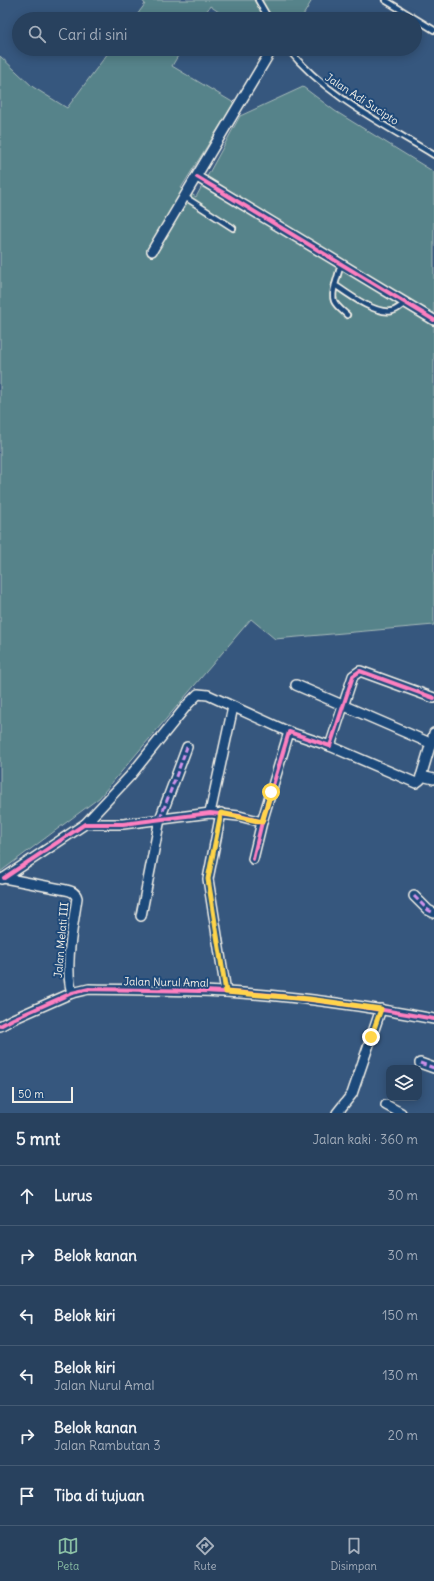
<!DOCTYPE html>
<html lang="id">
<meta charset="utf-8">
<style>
:root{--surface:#28415e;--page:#304864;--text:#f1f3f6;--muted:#a5afbc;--line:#445a73;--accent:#8abfa5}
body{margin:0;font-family:Delius,sans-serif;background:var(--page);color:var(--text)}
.controls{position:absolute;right:12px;bottom:12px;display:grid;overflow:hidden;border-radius:8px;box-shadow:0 2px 10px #0003}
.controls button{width:36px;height:36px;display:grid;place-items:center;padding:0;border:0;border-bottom:1px solid var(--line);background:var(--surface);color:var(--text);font:20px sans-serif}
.scale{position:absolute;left:12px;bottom:10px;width:61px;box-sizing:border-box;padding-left:4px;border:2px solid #f4f1e8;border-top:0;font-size:11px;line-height:14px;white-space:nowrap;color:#f4f1e8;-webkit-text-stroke:3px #1f4a7a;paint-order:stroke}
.stop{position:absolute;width:12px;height:12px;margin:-9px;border:3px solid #ffd54a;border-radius:50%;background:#fff}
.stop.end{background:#ffd54a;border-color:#fff;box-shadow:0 1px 4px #0008}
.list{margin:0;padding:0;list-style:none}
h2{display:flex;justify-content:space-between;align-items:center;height:52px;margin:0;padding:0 16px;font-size:17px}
h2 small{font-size:13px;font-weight:400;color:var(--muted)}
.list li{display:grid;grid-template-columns:26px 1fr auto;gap:12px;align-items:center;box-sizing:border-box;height:60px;padding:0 16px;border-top:1px solid var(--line)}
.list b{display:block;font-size:15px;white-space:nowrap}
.list p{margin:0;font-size:13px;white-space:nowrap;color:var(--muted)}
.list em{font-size:13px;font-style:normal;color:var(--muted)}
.icon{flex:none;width:22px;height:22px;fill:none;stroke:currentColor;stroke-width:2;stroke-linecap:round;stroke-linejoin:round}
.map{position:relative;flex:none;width:434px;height:1113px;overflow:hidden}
.search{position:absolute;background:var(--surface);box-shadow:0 2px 10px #0003;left:12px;right:12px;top:12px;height:44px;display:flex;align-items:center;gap:10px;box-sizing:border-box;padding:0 14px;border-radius:22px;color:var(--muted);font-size:15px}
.sheet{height:412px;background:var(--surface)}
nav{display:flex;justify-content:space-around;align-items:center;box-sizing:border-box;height:56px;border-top:1px solid var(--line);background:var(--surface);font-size:11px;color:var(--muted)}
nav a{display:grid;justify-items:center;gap:2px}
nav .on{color:var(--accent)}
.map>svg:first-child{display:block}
.green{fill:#57838a;stroke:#a6bab9}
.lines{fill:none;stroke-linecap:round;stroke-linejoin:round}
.lane-casing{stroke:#f4f1e8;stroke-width:8}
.street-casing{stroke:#f4f1e8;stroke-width:12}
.lane{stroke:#1f4a7a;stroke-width:4.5}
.street{stroke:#1f4a7a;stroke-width:9}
.quiet{stroke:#d193ec;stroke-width:3;stroke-dasharray:6 3;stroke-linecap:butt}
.cycleway-casing{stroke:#1f4a7a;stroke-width:6}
.cycleway{stroke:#ff80c0;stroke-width:4}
.route{stroke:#ffd54a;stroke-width:5}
.labels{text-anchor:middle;stroke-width:4;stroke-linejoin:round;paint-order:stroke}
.street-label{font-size:11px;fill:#f4f1e8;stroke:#1f4a7a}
</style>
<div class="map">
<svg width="434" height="1113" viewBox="0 0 434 1113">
<rect width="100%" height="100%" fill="#36577e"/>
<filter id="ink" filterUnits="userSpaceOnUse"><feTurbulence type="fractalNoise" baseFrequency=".025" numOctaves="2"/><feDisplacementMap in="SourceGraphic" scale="8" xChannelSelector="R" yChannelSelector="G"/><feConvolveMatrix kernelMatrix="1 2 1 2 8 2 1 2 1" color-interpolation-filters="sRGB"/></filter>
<g filter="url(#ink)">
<g class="green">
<path d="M142 0H312L301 19H229L210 6 202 19H134L145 4Z"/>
<path d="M111 49H182L172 66 234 103 181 188 196 197 240 116 303 87 335 111 434 172V625L275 639 251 619 99 798 0 872V56L33 87 67 108Z"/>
</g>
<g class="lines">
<defs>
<g id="lane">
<path d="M258 0 269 19"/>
<path d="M385 0 434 30"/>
<path d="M288 49C326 96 383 124 434 155"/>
<path d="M185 197 233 228"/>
<path d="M341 264 335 285C348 294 376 315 392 311 397 310 401 306 405 303"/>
<path d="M335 285C330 302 335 304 347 315"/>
</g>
<g id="street">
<path d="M197 177 434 320"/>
<path d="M152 251 272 49"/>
<path d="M296 685 430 743"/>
<path d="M330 746 416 783 420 780 434 733"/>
<path d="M421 776 434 779"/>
<path d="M210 813 233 707"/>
<path d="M221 813 208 879 226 992"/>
<path d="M85 824 130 776 188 704 198 694 208 695 289 732"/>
<path d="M253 859 262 822 289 732 330 746 353 676 360 671 434 698"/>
<path d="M4 878 85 824H123L210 813 239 816 262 822"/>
<path d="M1 879 4 878 66 890C72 891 76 893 77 898 73 926 64 967 72 993"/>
<path d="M414 896 428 910 434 913"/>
<path d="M141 916 160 819 187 747"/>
<path d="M0 1026 13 1019 72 993 89 989C134 990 180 990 226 992 296 996 365 1006 434 1019"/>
<path d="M420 1063 434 1068"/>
<path d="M386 1105 401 1113"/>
<path d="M337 1113 352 1094 381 1009"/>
</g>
</defs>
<use href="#lane" class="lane-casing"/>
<use href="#street" class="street-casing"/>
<use href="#lane" class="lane"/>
<use href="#street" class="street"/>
<g class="quiet">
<path d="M160 819 187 747"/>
<path d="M414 896 428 910 434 913"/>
<path d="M420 1063 434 1068"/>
</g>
<defs>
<g id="cycleway">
<path d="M197 177 434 320"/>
<path d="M253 859 262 822 289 732 330 746 353 676 360 671 434 698"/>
<path d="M4 878 85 824H123L210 813 239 816 262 822"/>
<path d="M0 1026 13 1019 72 993 89 989C134 990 180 990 226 992 296 996 365 1006 434 1019"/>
</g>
</defs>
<use href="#cycleway" class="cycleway-casing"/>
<use href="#cycleway" class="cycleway"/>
</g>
</g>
<g class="lines" filter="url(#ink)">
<path class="route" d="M271 792 262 822 221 813 208 879 226 992 309 999 381 1009 371 1037"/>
</g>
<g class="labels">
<g class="street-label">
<text transform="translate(362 99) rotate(33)" y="4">Jalan Adi Sucipto</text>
<text transform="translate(61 940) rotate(-85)" y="4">Jalan Melati III</text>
<text transform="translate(166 982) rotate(1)" y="4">Jalan Nurul Amal</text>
</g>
</g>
</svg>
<div class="controls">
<button><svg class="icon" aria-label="layers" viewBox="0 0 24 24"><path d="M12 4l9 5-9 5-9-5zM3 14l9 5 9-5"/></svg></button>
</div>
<div class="scale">50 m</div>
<div class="stop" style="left:271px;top:792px"></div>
<div class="stop end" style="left:371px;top:1037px"></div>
<div class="search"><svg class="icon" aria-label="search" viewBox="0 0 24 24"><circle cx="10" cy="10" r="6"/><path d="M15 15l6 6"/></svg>Cari di sini</div>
</div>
<section class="sheet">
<h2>5 mnt<small>Jalan kaki · 360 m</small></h2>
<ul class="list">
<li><svg class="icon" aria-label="ahead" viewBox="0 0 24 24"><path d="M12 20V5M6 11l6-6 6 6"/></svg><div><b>Lurus</b></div><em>30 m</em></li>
<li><svg class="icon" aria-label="right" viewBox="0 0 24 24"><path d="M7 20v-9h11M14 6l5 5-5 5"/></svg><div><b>Belok kanan</b></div><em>30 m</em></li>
<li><svg class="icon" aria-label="left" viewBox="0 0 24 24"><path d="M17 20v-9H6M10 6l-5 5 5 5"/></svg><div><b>Belok kiri</b></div><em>150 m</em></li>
<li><svg class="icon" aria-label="left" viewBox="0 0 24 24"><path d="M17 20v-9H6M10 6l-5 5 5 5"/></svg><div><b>Belok kiri</b><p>Jalan Nurul Amal</p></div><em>130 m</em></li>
<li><svg class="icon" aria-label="right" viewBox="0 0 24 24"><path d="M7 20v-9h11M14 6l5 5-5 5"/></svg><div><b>Belok kanan</b><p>Jalan Rambutan 3</p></div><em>20 m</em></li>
<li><svg class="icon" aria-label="arrive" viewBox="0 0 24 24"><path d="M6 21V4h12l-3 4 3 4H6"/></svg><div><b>Tiba di tujuan</b></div></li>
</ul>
</section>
<nav>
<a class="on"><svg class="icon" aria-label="map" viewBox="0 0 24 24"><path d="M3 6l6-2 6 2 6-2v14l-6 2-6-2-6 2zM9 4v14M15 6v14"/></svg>Peta</a>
<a><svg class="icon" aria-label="directions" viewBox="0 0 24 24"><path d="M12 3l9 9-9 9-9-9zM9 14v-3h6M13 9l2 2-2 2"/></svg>Rute</a>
<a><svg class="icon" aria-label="saved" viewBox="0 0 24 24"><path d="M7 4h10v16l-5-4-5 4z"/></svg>Disimpan</a>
</nav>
